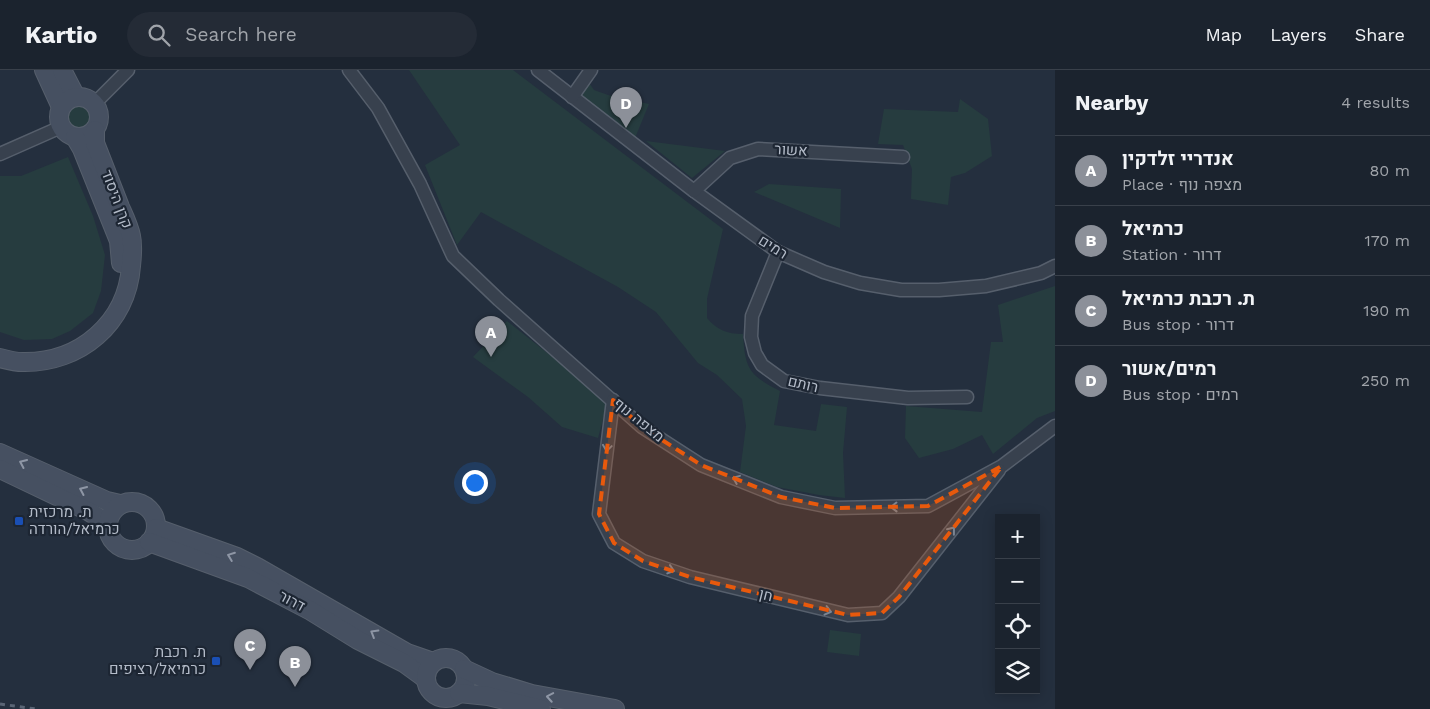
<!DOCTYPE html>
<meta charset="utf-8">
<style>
:root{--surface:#1b232e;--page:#242b36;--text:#f1f3f6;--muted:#a0a4aa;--line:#39404a;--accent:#8c9099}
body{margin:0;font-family:"Work Sans",Heebo,sans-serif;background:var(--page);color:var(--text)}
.controls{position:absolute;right:15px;bottom:15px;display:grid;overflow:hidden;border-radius:0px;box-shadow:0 2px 12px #0003}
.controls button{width:45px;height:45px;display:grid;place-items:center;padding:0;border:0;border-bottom:1px solid var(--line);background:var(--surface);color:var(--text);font:25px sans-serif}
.you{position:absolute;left:474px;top:412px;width:18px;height:18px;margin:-12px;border:4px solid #fff;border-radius:50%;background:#1a73e8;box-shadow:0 0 0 8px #1a73e833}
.badge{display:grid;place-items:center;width:32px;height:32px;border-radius:50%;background:var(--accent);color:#fff;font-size:16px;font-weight:700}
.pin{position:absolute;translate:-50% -41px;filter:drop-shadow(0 1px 2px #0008)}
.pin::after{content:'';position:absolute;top:26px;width:18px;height:15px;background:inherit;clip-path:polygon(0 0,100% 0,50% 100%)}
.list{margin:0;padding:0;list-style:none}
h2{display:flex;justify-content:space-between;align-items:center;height:65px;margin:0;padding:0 20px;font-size:21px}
h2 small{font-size:16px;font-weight:400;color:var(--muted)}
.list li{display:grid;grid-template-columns:32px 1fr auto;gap:15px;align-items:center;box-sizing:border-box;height:70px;padding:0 20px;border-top:1px solid var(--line)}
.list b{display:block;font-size:19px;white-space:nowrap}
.list p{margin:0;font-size:16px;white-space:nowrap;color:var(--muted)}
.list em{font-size:16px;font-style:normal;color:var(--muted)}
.icon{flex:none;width:28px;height:28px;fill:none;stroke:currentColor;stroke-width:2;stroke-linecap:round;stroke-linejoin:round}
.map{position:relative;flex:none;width:1055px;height:639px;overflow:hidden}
header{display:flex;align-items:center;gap:30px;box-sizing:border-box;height:70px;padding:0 25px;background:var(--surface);border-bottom:1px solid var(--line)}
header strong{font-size:24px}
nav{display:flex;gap:28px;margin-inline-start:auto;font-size:18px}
.search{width:350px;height:45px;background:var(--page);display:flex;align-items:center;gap:12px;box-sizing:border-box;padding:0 18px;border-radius:28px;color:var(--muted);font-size:19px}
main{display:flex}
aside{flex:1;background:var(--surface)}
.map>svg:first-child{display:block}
.green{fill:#263c3f}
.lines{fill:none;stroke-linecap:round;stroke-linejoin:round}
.street-casing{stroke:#565f6c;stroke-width:15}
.secondary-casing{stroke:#565f6c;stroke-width:20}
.street{stroke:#38414e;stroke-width:12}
.secondary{stroke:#465061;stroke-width:18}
.rail{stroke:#5a6575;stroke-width:3;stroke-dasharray:5 5;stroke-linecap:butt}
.oneway{stroke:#7c8592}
.oneway2{stroke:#8e96a5}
.marked{fill:#e8590c;fill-opacity:0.2;stroke:#e8590c;stroke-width:4;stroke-dasharray:10 6;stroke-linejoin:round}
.transit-dot{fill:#1a4fb4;stroke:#1d2633;stroke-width:2}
.labels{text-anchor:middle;stroke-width:4.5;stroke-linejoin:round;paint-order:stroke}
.street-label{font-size:15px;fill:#b4bcc9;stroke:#1d2633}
.poi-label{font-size:15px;fill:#b4bcc9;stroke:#1d2633;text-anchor:start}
</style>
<header>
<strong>Kartio</strong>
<div class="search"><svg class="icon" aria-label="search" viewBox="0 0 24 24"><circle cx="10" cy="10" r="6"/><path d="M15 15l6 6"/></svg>Search here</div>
<nav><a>Map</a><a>Layers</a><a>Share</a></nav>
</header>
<main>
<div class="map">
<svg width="1055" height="639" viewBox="0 0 1055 639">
<rect width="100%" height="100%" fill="#242f3e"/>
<g class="green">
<path d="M409 0H513L723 159 707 229V248C717 260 727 264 743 264 745 299 749 305 780 321L774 355 816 361 821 334 847 337 843 383 845 428 819 425 777 417 740 402 746 356 742 329 717 305 698 293 656 242 618 217 481 142 457 175 425 95 460 75Z"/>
<path d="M587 10 594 20 608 25 649 34 635 68 582 27Z"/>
<path d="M960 29 988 49 992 86 965 103 951 107 948 135 911 129 912 99 903 75 878 74 884 39 958 42Z"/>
<circle cx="79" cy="46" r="12"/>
<path d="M646 71 725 81 692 108Z"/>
<path d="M68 87 93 146 105 185 101 221 93 243 70 261 52 269 24 270 0 262V106H21Z"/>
<path d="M769 114 841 119 840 158 754 122Z"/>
<path d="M1055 216V341L1037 348 993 384 982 365 953 379 919 388 905 368 906 336 982 342 991 272H1003L998 235Z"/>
<path d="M507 251 608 331 598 368 562 357 528 327 473 287Z"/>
<path d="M830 560 861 564 859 586 827 582Z"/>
</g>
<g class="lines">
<defs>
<g id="street">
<path d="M349 0 378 38 420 114 453 186 499 230 642 357 701 395 781 427 835 438 928 436 1002 396 1055 356"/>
<path d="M538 0 694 121 778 182 824 202 860 213 901 220H939L986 216 1041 203 1055 196"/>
<path d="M572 27 591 0"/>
<path d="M94 34 128 0"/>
<path d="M0 84 61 57"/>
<path d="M694 121 730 88 758 79 903 87"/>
<path d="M778 182 752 246 751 267 755 283 762 295 784 311 820 318 908 328 967 327"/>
<path d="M613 330 599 444 614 473 643 491 690 507 848 545 882 543 899 527 999 400"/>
</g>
<g id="secondary">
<path d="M44 0 61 37"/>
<path d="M62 0 76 27"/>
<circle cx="79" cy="47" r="20"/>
<path d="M75 67 82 79 119 171 121 193"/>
<path d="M0 288C7 290 15 292 23 292 80 293 127 253 131 196 132 187 133 175 131 166 129 156 124 146 120 137 112 116 103 94 95 73V60"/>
<path d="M0 383 107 431 120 434"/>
<path d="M0 399 88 441 107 453"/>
<circle cx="132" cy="456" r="24"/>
<path d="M156 458 237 487 257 497 407 583 433 592"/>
<path d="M149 472 248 508 311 541 358 570 404 593 426 609"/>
<circle cx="446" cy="608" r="20"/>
<path d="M464 599 492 612 532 624 615 639"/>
<path d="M459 623 488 626 541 639"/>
</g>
</defs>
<use href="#street" class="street-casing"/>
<use href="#secondary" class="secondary-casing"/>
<use href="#street" class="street"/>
<use href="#secondary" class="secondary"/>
<path class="rail" d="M0 634 36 639"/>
</g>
<defs><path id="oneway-chevron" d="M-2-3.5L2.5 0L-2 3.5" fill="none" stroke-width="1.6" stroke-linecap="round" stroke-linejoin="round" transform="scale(1.25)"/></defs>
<g class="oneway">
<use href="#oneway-chevron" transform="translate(607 378) rotate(98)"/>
<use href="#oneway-chevron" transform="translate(736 409) rotate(-158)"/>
<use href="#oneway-chevron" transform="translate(894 437) rotate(179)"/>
<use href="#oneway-chevron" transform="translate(952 460) rotate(-52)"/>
<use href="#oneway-chevron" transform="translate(671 500) rotate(18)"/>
<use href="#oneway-chevron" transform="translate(828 541) rotate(14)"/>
</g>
<g class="oneway2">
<use href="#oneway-chevron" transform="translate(23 393) rotate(-156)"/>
<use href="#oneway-chevron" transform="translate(83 420) rotate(-156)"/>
<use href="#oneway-chevron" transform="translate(231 486) rotate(-159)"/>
<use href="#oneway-chevron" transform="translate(374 563) rotate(-149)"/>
<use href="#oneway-chevron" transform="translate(550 627) rotate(-170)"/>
</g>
<path class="marked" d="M613 330 642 357 701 395 781 427 835 438 928 436 1002 396 899 527 882 543 848 545 690 507 643 491 614 473 599 444Z"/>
<g class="transit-dot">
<rect x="14" y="446" width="10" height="10" rx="2.5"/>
<rect x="211" y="586" width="10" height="10" rx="2.5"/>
</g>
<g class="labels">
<g class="street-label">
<text transform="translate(791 80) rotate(3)" y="5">אשור</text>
<text transform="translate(117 129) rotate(69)" y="5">קרן היסוד</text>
<text transform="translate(773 177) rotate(32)" y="5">רמים</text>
<text transform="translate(803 314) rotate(13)" y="5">רותם</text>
<text transform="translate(639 350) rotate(39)" y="5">מצפה נוף</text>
<text transform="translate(766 525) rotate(14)" y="5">חן</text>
<text transform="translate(292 531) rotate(28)" y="5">דרור</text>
</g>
<g class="poi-label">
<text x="29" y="447">ת. מרכזית<tspan x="29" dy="17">כרמיאל/הורדה</tspan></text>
<text x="206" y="587" text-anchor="end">ת. רכבת<tspan x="206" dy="17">כרמיאל/רציפים</tspan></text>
</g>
</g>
</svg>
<div class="controls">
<button>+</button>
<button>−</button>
<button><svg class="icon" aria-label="locate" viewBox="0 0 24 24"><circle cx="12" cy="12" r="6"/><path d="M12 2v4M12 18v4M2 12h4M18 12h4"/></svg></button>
<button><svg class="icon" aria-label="layers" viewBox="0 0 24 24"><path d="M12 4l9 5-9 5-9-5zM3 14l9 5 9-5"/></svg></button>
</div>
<div class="you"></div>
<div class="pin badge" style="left:491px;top:287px">A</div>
<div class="pin badge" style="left:295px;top:617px">B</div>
<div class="pin badge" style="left:250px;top:600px">C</div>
<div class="pin badge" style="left:626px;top:58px">D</div>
</div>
<aside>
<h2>Nearby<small>4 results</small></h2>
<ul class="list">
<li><span class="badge">A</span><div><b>אנדריי זלדקין</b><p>Place · מצפה נוף</p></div><em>80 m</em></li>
<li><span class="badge">B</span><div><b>כרמיאל</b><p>Station · דרור</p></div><em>170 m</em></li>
<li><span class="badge">C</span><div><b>ת. רכבת כרמיאל</b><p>Bus stop · דרור</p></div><em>190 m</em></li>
<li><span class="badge">D</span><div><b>רמים/אשור</b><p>Bus stop · רמים</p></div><em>250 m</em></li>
</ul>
</aside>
</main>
